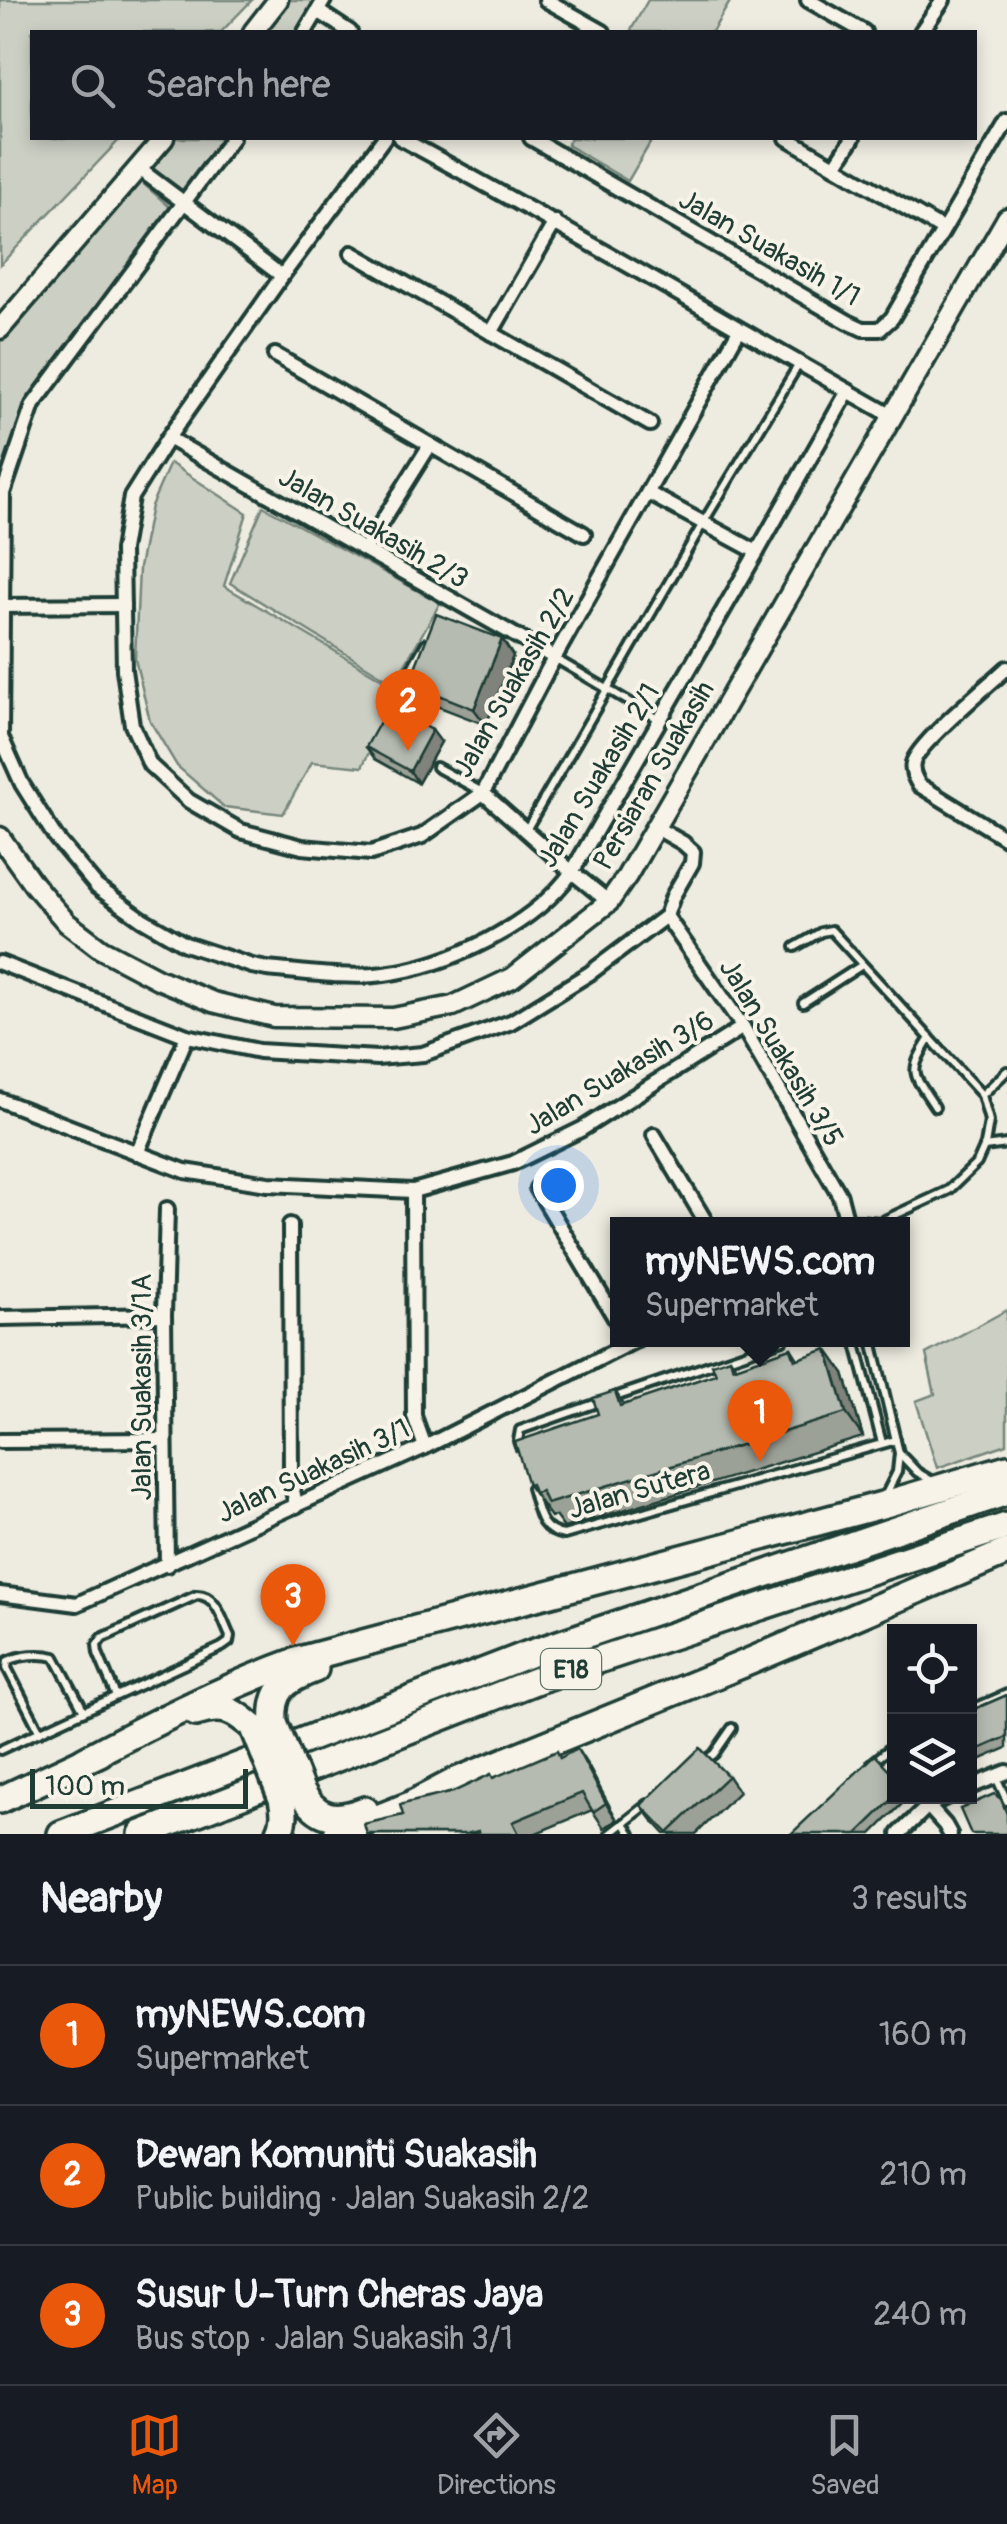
<!DOCTYPE html>
<meta charset="utf-8">
<style>
:root{--surface:#171b24;--page:#242831;--text:#f1f3f6;--muted:#9ea1a6;--line:#363941;--accent:#ea580c}
body{margin:0;font-family:Pangolin,sans-serif;background:var(--page);color:var(--text)}
.controls{position:absolute;right:30px;bottom:30px;display:grid;overflow:hidden;border-radius:0px;box-shadow:0 5px 15px #0003}
.controls button{width:90px;height:90px;display:grid;place-items:center;padding:0;border:0;border-bottom:2px solid var(--line);background:var(--surface);color:var(--text);font:50px sans-serif}
.scale{position:absolute;left:30px;bottom:25px;width:218px;box-sizing:border-box;padding-left:10px;border:5px solid #1f3d34;border-top:0;font-size:28px;line-height:35px;white-space:nowrap;color:#1f3d34;-webkit-text-stroke:8px #f7f3e8;paint-order:stroke}
.you{position:absolute;left:558px;top:1185px;width:35px;height:35px;margin:-25px;border:8px solid #fff;border-radius:50%;background:#1a73e8;box-shadow:0 0 0 15px #1a73e833}
.badge{display:grid;place-items:center;width:65px;height:65px;border-radius:50%;background:var(--accent);color:#fff;font-size:32px;font-weight:700}
.pin{position:absolute;translate:-50% -82px;filter:drop-shadow(0 2px 5px #0008)}
.pin::after{content:'';position:absolute;top:52px;width:35px;height:30px;background:inherit;clip-path:polygon(0 0,100% 0,50% 100%)}
.popup{position:absolute;left:610px;top:1217px;width:300px;height:130px;box-sizing:border-box;display:grid;place-content:center;border-radius:0px;background:var(--surface);filter:drop-shadow(0 2px 8px #0005);font-size:32px;white-space:nowrap;color:var(--muted)}
.popup b{font-size:38px;color:var(--text)}
.popup::after{content:'';position:absolute;left:50%;top:100%;margin-left:-20px;border:20px solid transparent;border-top-color:var(--surface)}
.list{margin:0;padding:0;list-style:none}
h2{display:flex;justify-content:space-between;align-items:center;height:130px;margin:0;padding:0 40px;font-size:42px}
h2 small{font-size:32px;font-weight:400;color:var(--muted)}
.list li{display:grid;grid-template-columns:65px 1fr auto;gap:30px;align-items:center;box-sizing:border-box;height:140px;padding:0 40px;border-top:2px solid var(--line)}
.list b{display:block;font-size:38px;white-space:nowrap}
.list p{margin:0;font-size:32px;white-space:nowrap;color:var(--muted)}
.list em{font-size:32px;font-style:normal;color:var(--muted)}
.icon{flex:none;width:55px;height:55px;fill:none;stroke:currentColor;stroke-width:2;stroke-linecap:round;stroke-linejoin:round}
.map{position:relative;flex:none;width:1007px;height:1834px;overflow:hidden}
.search{position:absolute;background:var(--surface);box-shadow:0 5px 15px #0003;left:30px;right:30px;top:30px;height:110px;display:flex;align-items:center;gap:25px;box-sizing:border-box;padding:0 35px;border-radius:0px;color:var(--muted);font-size:38px}
.sheet{height:550px;background:var(--surface)}
nav{display:flex;justify-content:space-around;align-items:center;box-sizing:border-box;height:140px;border-top:2px solid var(--line);background:var(--surface);font-size:28px;color:var(--muted)}
nav a{display:grid;justify-items:center;gap:5px}
nav .on{color:var(--accent)}
.map>svg:first-child{display:block}
.green{fill:#cccfc4;stroke:#76867c;stroke-width:2.5}
.lines{fill:none;stroke-linecap:round;stroke-linejoin:round}
.service-casing{stroke:#1f3d34;stroke-width:14}
.minor-casing{stroke:#1f3d34;stroke-width:20}
.tertiary-casing{stroke:#1f3d34;stroke-width:25}
.motorway-casing{stroke:#1f3d34;stroke-width:32}
.service{stroke:#f7f3e8;stroke-width:6}
.minor{stroke:#f7f3e8;stroke-width:12}
.tertiary{stroke:#f7f3e8;stroke-width:18}
.motorway{stroke:#f7f3e8;stroke-width:25}
.motorway-bridge-casing{stroke:#1f3d34;stroke-width:32;stroke-linecap:butt}
.motorway-bridge{stroke:#f7f3e8;stroke-width:25}
.wall{fill:#9ca197;stroke:#1f3d34;stroke-width:2.5}
.shaded-wall{fill:#7f837b;stroke:#1f3d34;stroke-width:2.5}
.building{fill:#b5bbb0;stroke:#1f3d34;stroke-width:2.5}
.labels{text-anchor:middle;stroke-width:8;stroke-linejoin:round;paint-order:stroke}
.shield{fill:#f7f3e8;stroke:#60746a;stroke-width:2.5}
.shield-label{font-size:25px;font-weight:bold;fill:#1f3d34}
.street-label{font-size:28px;fill:#1f3d34;stroke:#f7f3e8}
</style>
<div class="map">
<svg width="1007" height="1834" viewBox="0 0 1007 1834">
<rect width="100%" height="100%" fill="#eeece1"/>
<filter id="ink" filterUnits="userSpaceOnUse"><feTurbulence type="fractalNoise" baseFrequency=".01" numOctaves="2"/><feDisplacementMap in="SourceGraphic" scale="20" xChannelSelector="R" yChannelSelector="G"/><feConvolveMatrix kernelMatrix="1 2 1 2 8 2 1 2 1" color-interpolation-filters="sRGB"/></filter>
<g filter="url(#ink)">
<g class="green">
<path d="M0 0H252L221 32H32V138H121L0 265Z"/>
<path d="M282 0H318L299 32H259Z"/>
<path d="M648 0H731L712 32H630Z"/>
<path d="M172 138H225L181 195 147 168Z"/>
<path d="M571 138H653L628 181 567 145Z"/>
<path d="M139 180 170 207 26 400 0 477V340Z"/>
<path d="M170 463 247 513 224 586 391 684 388 713 362 767 312 762 283 814 224 807 177 766 150 721 135 659 139 568 151 506Z"/>
<path d="M263 506 440 603 394 683 230 583Z"/>
<path d="M1007 1310V1444L937 1468 916 1401 935 1394 926 1354Z"/>
</g>
<g class="lines">
<defs>
<g id="service">
<path d="M556 659 660 720"/>
<path d="M397 694 426 643"/>
<path d="M436 767 482 792"/>
<path d="M526 830 709 513 799 364"/>
<path d="M795 947 821 932 831 930 982 1095 989 1121 985 1145 977 1163 949 1190 880 1222 847 1219"/>
<path d="M803 1003 862 965"/>
<path d="M930 1038C907 1074 913 1073 935 1107"/>
<path d="M982 1095 1007 1071"/>
<path d="M984 1147 1007 1144"/>
<path d="M855 1340 882 1443"/>
<path d="M872 1340 899 1453 897 1472 886 1494"/>
<path d="M612 1398 783 1340"/>
<path d="M520 1447 518 1441 520 1430 600 1402"/>
<path d="M900 1454 917 1472 932 1481"/>
<path d="M531 1488C538 1510 538 1531 564 1535L896 1440"/>
<path d="M970 1710 1007 1694"/>
<path d="M40 1732 7 1668 8 1661C20 1655 41 1653 55 1657L84 1711"/>
<path d="M0 1750 222 1647 229 1642 230 1636C222 1620 217 1595 197 1595L102 1638 97 1645 98 1653 116 1696"/>
<path d="M706 1760 714 1754 732 1728"/>
<path d="M872 1763 894 1745"/>
<path d="M996 1777 1007 1801"/>
<path d="M624 1823 631 1834"/>
<path d="M610 1834 648 1804"/>
</g>
<g id="minor">
<path d="M546 0 603 32"/>
<path d="M808 0 864 32"/>
<path d="M318 11 350 32"/>
<path d="M305 32 324 0"/>
<path d="M921 32 943 0"/>
<path d="M232 138 33 405 3 493 1 737 22 784 56 838 97 887 142 919 185 944 252 966 267 969C304 972 348 979 384 974 449 966 533 926 572 872L757 552"/>
<path d="M384 138 282 276 168 438 131 497 122 550 124 670 132 725 150 765 189 801 241 831 302 847 371 853 422 836 483 793 547 671 739 330"/>
<path d="M400 138C566 227 729 324 894 417"/>
<path d="M531 138 848 322 863 329H880L892 318 1007 121"/>
<path d="M787 138 942 229"/>
<path d="M835 166 853 138"/>
<path d="M138 168 282 276"/>
<path d="M352 253 650 424"/>
<path d="M491 333 555 222"/>
<path d="M275 355 584 534"/>
<path d="M168 438 555 658"/>
<path d="M648 493 757 552 848 391"/>
<path d="M365 549 430 445"/>
<path d="M0 606 123 605"/>
<path d="M1007 668C989 685 917 744 913 763 911 771 915 778 919 785L1007 839"/>
<path d="M483 793 572 872 609 902"/>
<path d="M666 916 743 1027 840 1196 846 1219 840 1224"/>
<path d="M0 963 187 1036 259 1051 377 1058 423 1054 511 1022 590 973 666 916 673 896 692 863 693 852 683 843 655 827"/>
<path d="M0 1100 185 1171 268 1184 413 1191 513 1163 582 1129 743 1027"/>
<path d="M654 1135 707 1224"/>
<path d="M137 1153 187 1036"/>
<path d="M537 1188 618 1323"/>
<path d="M413 1191 414 1416 425 1447"/>
<path d="M290 1225 291 1479 296 1506"/>
<path d="M0 1318 164 1315"/>
<path d="M0 1441 164 1440"/>
<path d="M167 1565 164 1315 167 1209"/>
<path d="M0 1594 77 1604 425 1447 636 1340"/>
<path d="M970 1787 1007 1772"/>
<path d="M928 1806 945 1825 950 1834"/>
<path d="M899 1834 928 1806 948 1796"/>
</g>
<g id="tertiary">
<path d="M253 32 278 0"/>
<path d="M0 329 164 138"/>
<path d="M0 837 34 885 67 923 101 949 158 979 213 1002 274 1017 393 1018 453 1006 512 978 609 902 627 876 1007 218"/>
</g>
<g id="motorway">
<path d="M196 1713C223 1704 234 1710 254 1728"/>
<path d="M274 1723C271 1689 286 1680 315 1669"/>
<path d="M84 1760C154 1722 224 1687 299 1660L882 1505 1007 1468"/>
<path d="M301 1790C317 1820 336 1821 365 1810"/>
<path d="M0 1800 100 1753"/>
<path d="M61 1834 529 1654 1007 1492"/>
<path d="M142 1834 540 1679 1007 1526"/>
<path d="M279 1834C285 1822 285 1812 282 1799"/>
<path d="M337 1834 410 1805 456 1781 741 1665 1007 1552"/>
</g>
</defs>
<use href="#service" class="service-casing"/>
<use href="#minor" class="minor-casing"/>
<use href="#tertiary" class="tertiary-casing"/>
<use href="#motorway" class="motorway-casing"/>
<use href="#service" class="service"/>
<use href="#minor" class="minor"/>
<use href="#tertiary" class="tertiary"/>
<use href="#motorway" class="motorway"/>
<defs>
<g id="motorway-bridge">
<path d="M274 1723 301 1790"/>
<path d="M254 1728 282 1799"/>
</g>
</defs>
<use href="#motorway-bridge" class="motorway-bridge-casing"/>
<use href="#motorway-bridge" class="motorway-bridge"/>
</g>
<g class="wall">
<path d="M513 656 486 725 421 700 409 683Z"/>
<path d="M441 742 418 783 375 759 366 747Z"/>
<path d="M791 1348 798 1359 844 1373 863 1437 564 1528 555 1516 551 1517 528 1485 598 1414 615 1391 624 1405 716 1374 730 1358 736 1367Z"/>
<path d="M1007 1695V1748L970 1764V1711Z"/>
<path d="M561 1758 588 1766 617 1820 604 1828 592 1810 534 1834H367L403 1815 453 1792Z"/>
<path d="M728 1776 739 1792 696 1834H665L653 1821 641 1805Z"/>
<path d="M894 1796H910L872 1834H791Z"/>
</g>
<g class="shaded-wall">
<path d="M502 639 513 656 486 725 474 709Z"/>
<path d="M432 730 441 742 418 783 410 771Z"/>
<path d="M827 1349 844 1373 863 1437 846 1413Z"/>
<path d="M577 1749 588 1766 617 1820 606 1803Z"/>
</g>
<g class="building">
<path d="M436 614 502 639 474 709 409 683Z"/>
<path d="M389 706 432 730 410 771 366 747Z"/>
<path d="M791 1348 795 1360 827 1349 846 1413 547 1504 541 1491 534 1493 531 1484 528 1485 515 1442 598 1414 593 1398 615 1391 620 1406 716 1374 712 1364 730 1358 733 1368Z"/>
<path d="M1007 1695V1737L970 1753V1711Z"/>
<path d="M700 1748 728 1776 668 1833 641 1805Z"/>
<path d="M577 1749 606 1803 593 1812 582 1793 513 1822 519 1834H479L478 1831 466 1834H367L364 1824 403 1815 400 1805 407 1803 453 1792 491 1774 493 1778 557 1751 560 1758Z"/>
<path d="M875 1755 894 1775 896 1796 857 1834H791Z"/>
<path d="M994 1794 1001 1799 1007 1814V1834H971L960 1809Z"/>
</g>
</g>
<g class="labels">
<rect class="shield" x="541" y="1649" width="60" height="40" rx="8"/>
<g class="shield-label">
<text x="571" y="1678">E18</text>
</g>
<g class="street-label">
<text transform="translate(770 247) rotate(30)" y="10">Jalan Suakasih 1/1</text>
<text transform="translate(374 527) rotate(30)" y="10">Jalan Suakasih 2/3</text>
<text transform="translate(513 682) rotate(-60)" y="10">Jalan Suakasih 2/2</text>
<text transform="translate(598 775) rotate(-59)" y="10">Jalan Suakasih 2/1</text>
<text transform="translate(653 775) rotate(-60)" y="10">Persiaran Suakasih</text>
<text transform="translate(782 1052) rotate(59)" y="10">Jalan Suakasih 3/5</text>
<text transform="translate(619 1072) rotate(-31)" y="10">Jalan Suakasih 3/6</text>
<text transform="translate(141 1387) rotate(-90)" y="10">Jalan Suakasih 3/1A</text>
<text transform="translate(313 1470) rotate(-25)" y="10">Jalan Suakasih 3/1</text>
<text transform="translate(639 1489) rotate(-16)" y="10">Jalan Sutera</text>
</g>
</g>
</svg>
<div class="controls">
<button><svg class="icon" aria-label="locate" viewBox="0 0 24 24"><circle cx="12" cy="12" r="6"/><path d="M12 2v4M12 18v4M2 12h4M18 12h4"/></svg></button>
<button><svg class="icon" aria-label="layers" viewBox="0 0 24 24"><path d="M12 4l9 5-9 5-9-5zM3 14l9 5 9-5"/></svg></button>
</div>
<div class="scale">100 m</div>
<div class="you"></div>
<div class="pin badge" style="left:760px;top:1462px">1</div>
<div class="popup"><b>myNEWS.com</b>Supermarket</div>
<div class="pin badge" style="left:408px;top:751px">2</div>
<div class="pin badge" style="left:293px;top:1646px">3</div>
<div class="search"><svg class="icon" aria-label="search" viewBox="0 0 24 24"><circle cx="10" cy="10" r="6"/><path d="M15 15l6 6"/></svg>Search here</div>
</div>
<section class="sheet">
<h2>Nearby<small>3 results</small></h2>
<ul class="list">
<li><span class="badge">1</span><div><b>myNEWS.com</b><p>Supermarket</p></div><em>160 m</em></li>
<li><span class="badge">2</span><div><b>Dewan Komuniti Suakasih</b><p>Public building · Jalan Suakasih 2/2</p></div><em>210 m</em></li>
<li><span class="badge">3</span><div><b>Susur U-Turn Cheras Jaya</b><p>Bus stop · Jalan Suakasih 3/1</p></div><em>240 m</em></li>
</ul>
</section>
<nav>
<a class="on"><svg class="icon" aria-label="map" viewBox="0 0 24 24"><path d="M3 6l6-2 6 2 6-2v14l-6 2-6-2-6 2zM9 4v14M15 6v14"/></svg>Map</a>
<a><svg class="icon" aria-label="directions" viewBox="0 0 24 24"><path d="M12 3l9 9-9 9-9-9zM9 14v-3h6M13 9l2 2-2 2"/></svg>Directions</a>
<a><svg class="icon" aria-label="saved" viewBox="0 0 24 24"><path d="M7 4h10v16l-5-4-5 4z"/></svg>Saved</a>
</nav>
